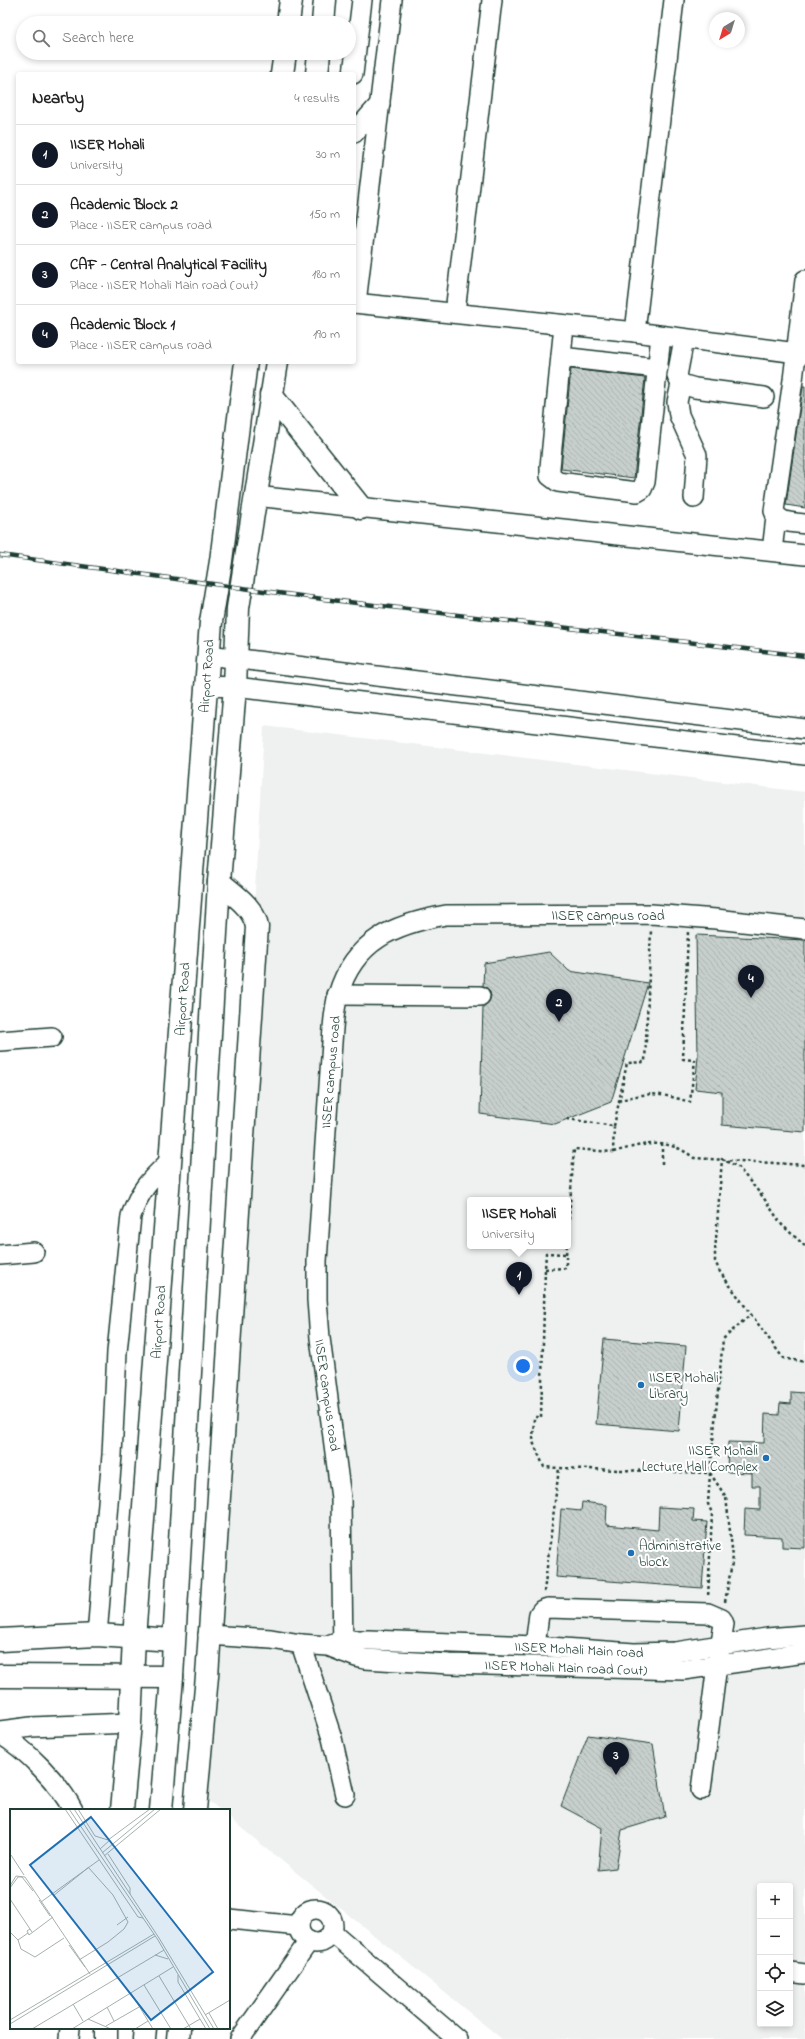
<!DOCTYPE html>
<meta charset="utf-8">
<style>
:root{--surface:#fff;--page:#f6f6f6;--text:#222;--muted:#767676;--line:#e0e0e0;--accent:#111827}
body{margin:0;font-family:"Indie Flower",sans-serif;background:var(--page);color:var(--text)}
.controls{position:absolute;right:12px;bottom:12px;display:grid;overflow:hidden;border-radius:4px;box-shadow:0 2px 6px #0003}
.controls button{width:36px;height:36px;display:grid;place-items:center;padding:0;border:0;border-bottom:1px solid var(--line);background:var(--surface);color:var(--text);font:20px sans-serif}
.compass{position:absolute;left:709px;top:12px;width:36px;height:36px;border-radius:50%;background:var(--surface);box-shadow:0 2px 6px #0003;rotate:218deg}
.you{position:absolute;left:523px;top:1366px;width:14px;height:14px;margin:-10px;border:3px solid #fff;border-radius:50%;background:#1a73e8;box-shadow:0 0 0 6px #1a73e833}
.badge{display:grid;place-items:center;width:26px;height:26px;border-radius:50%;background:var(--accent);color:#fff;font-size:13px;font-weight:700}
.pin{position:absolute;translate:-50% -33px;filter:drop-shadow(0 1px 2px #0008)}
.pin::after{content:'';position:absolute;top:21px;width:14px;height:12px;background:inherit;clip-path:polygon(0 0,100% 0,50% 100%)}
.popup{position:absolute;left:467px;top:1197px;width:104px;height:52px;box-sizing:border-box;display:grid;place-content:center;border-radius:4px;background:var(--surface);filter:drop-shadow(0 1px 3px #0005);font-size:13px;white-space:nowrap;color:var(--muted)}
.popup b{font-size:15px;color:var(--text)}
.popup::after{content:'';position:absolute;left:50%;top:100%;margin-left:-8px;border:8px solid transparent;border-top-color:var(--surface)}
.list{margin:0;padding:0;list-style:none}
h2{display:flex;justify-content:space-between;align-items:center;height:52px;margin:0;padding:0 16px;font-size:17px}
h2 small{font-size:13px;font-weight:400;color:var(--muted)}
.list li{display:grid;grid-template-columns:26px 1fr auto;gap:12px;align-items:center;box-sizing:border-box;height:60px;padding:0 16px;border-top:1px solid var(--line)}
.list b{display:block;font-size:15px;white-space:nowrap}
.list p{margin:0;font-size:13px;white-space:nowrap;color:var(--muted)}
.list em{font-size:13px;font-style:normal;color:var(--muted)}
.icon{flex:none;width:22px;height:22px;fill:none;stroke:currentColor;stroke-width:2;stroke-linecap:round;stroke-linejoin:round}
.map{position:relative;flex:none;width:805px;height:2039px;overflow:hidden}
.search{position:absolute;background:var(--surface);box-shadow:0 2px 6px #0003;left:16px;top:16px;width:340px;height:44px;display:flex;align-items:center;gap:10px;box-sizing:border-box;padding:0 14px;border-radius:22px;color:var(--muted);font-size:15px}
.panel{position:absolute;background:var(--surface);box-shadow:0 2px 6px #0003;left:16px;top:72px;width:340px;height:292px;border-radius:4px}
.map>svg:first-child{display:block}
.built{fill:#eef1f0;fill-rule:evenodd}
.building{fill:url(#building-back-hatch);stroke:#1f3d34}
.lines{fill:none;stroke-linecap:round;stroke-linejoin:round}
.minor-casing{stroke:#1f3d34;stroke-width:22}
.major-casing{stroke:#1f3d34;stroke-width:25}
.path{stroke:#1f3d34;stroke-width:2.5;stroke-dasharray:3 3;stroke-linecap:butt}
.minor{stroke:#fff;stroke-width:19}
.major{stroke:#fff;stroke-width:22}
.rail-casing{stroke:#1f3d34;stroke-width:4.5}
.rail{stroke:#fff;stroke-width:3;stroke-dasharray:9;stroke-linecap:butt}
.poi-dot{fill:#1f6fb2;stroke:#fff;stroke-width:1.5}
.labels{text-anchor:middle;stroke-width:4;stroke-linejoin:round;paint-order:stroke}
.street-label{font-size:14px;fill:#1f3d34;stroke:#fff}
.poi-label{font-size:14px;fill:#1f3d34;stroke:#fff;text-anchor:start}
.inset-road{fill:none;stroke:#a5b1ae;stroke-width:1}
.view{fill:#1f6fb2;fill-opacity:0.15;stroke:#1f6fb2;stroke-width:2}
.inset-edge{fill:none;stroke:#1f3d34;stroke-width:2}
</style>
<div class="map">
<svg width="805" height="2039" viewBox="0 0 805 2039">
<defs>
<pattern id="building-back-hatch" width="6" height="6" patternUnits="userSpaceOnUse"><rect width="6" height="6" fill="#c7cfcc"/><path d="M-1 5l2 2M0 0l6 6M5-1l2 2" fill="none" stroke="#aab3b0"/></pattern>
</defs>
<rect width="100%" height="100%" fill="#fff"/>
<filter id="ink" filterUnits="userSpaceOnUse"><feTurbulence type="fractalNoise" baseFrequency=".025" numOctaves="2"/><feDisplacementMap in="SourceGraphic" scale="8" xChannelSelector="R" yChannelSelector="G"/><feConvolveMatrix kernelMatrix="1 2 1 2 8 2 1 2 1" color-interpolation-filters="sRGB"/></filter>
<g filter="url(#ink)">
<path class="built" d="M264 726 805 792V2039H502L229 1818V1810H220L205 1798ZM470 1200H568V1246H470ZM760 1886H790V2024H760Z"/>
<g class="building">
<path d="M571 369 645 378 634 478 561 469Z"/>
<path d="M803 386H805V508L786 505Z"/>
<path d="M696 935 805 940V1132L722 1125V1092L695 1089 698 1056Z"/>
<path d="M549 952 569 971 648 983 611 1102 555 1124 480 1114 483 1006 489 1002 491 996 489 990 483 986 484 963Z"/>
<path d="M604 1339 686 1346 679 1431 596 1424Z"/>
<path d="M791 1392 805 1393V1548L782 1547V1537L744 1535 745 1509 760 1510V1486H752V1473L727 1472 728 1442 764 1443 765 1414 779 1415 780 1403 791 1404Z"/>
<path d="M582 1502 607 1505 606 1525 658 1530 659 1507 694 1509 693 1521 707 1522 702 1588 556 1577 561 1509 581 1511Z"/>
<path d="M588 1735 653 1744 665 1817 622 1830 616 1868 598 1870 602 1828 561 1806Z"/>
</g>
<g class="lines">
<defs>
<g id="minor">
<path d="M353 74 362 0"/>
<path d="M354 133 380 104"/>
<path d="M805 280 793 380 774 511C779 524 793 522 805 524"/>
<path d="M354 303 635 332 805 354"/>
<path d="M356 303 392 0"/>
<path d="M455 312 492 0"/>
<path d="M564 325 550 467V476L558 482 637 492 642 489 645 482 661 336"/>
<path d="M635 332 674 0"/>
<path d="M684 339 677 376 681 384 695 388 764 397"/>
<path d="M561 357 657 368"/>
<path d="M681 384 677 402 679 415 697 455 694 498"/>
<path d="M255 496 805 555"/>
<path d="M772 551 776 517"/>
<path d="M208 655 805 729"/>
<path d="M206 686 235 687 805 755"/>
<path d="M337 995 480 996"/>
<path d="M0 1041 52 1037"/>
<path d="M0 1255 34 1252"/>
<path d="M97 1635 112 1455 117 1352 131 1216C140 1189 150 1180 170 1161"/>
<path d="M208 1635 271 1639 301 1644 328 1646 356 1657 365 1659 450 1664 683 1670 805 1653"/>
<path d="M301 1644 332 1738 345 1795"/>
<path d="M331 1644 342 1640H369L535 1646 634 1653 675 1652 767 1638 805 1635"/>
<path d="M535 1646 539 1614 542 1610 548 1608 708 1613 722 1619 724 1624 717 1665 701 1790"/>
<path d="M343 1652 341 1498 320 1338 317 1300V1261L333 1028C334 1017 335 1005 338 995 354 940 395 924 446 915L651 914 716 919 805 929"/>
<path d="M0 1731 31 1727 130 1723"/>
<path d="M0 1734C26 1749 59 1783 73 1810"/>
<circle cx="316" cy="1926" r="17"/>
<path d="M229 1919 299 1926"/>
<path d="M332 1932 457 2039"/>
<path d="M790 1972 805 1974"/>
<path d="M69 2039 70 2028"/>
<path d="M240 2039 309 1941"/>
</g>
<g id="major">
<path d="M288 23 291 0"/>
<path d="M323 23 325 0"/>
<path d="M282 74 285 53"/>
<path d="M317 74 319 53"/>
<path d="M271 395 361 508"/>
<path d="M0 1640 97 1635 173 1640"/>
<path d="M0 1676 172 1677"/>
<path d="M122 1810 130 1723 134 1638 211 622 221 561 246 362"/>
<path d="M161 1810 172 1677 219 882 235 687 238 608 277 362"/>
<path d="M195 1810 207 1676 257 927C254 907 233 894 219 882"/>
<path d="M106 2039V2028"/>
<path d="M144 2039 145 2028"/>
<path d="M178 2039 179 2028"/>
</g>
</defs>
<use href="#minor" class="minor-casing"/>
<use href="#major" class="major-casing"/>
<g class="path">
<path d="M618 1101C649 1091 659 1093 690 1102L695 1060 683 1059 688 932"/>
<path d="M567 1119 614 1126 613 1152 574 1149 568 1232"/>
<path d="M614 1126 627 1063 645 1062 651 930"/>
<path d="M613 1152C644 1144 666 1136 694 1158L805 1165"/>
<path d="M662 1164V1143"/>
<path d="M805 1246 782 1225 763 1197 738 1167 722 1159 715 1252V1261L720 1272 783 1358 805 1362"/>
<path d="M566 1254 567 1246"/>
<path d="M545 1269 566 1268V1254L546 1253 545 1269 541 1417H534L533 1442 544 1467 559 1468"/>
<path d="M544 1592 559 1468 710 1473 708 1504 712 1513 708 1598"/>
<path d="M725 1602 733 1557 726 1497 710 1473 723 1339 750 1315"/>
</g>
<use href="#minor" class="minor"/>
<use href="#major" class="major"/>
<defs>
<path id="rail" d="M0 555 323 599 805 656"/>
</defs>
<use href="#rail" class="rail-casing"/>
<use href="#rail" class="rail"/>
</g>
</g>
<g class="poi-dot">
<circle cx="641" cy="1385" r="4"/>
<circle cx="766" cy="1458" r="4"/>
<circle cx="631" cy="1553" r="4"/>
</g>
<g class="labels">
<g class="street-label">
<text transform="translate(206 676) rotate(-86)" y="5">Airport Road</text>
<text x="608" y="920">IISER campus road</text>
<text transform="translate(182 999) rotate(-86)" y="5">Airport Road</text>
<text transform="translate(330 1072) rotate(-85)" y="5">IISER campus road</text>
<text transform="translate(158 1322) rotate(-86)" y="5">Airport Road</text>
<text transform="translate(328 1395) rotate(82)" y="5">IISER campus road</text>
<text transform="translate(579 1649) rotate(3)" y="5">IISER Mohali Main road</text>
<text transform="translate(566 1667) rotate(2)" y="5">IISER Mohali Main road (out)</text>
</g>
<g class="poi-label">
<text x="649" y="1382">IISER Mohali<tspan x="649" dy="16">Library</tspan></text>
<text x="758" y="1455" text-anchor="end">IISER Mohali<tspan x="758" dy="16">Lecture Hall Complex</tspan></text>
<text x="639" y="1550">Administrative<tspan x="639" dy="16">block</tspan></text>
</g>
</g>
<g transform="translate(10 1809)">
<rect width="220" height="220" fill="#fff"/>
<path class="inset-road" d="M55 0 128 108 133 109M59 0 148 131 200 220M64 0 149 129 204 220M68 0 85 27 98 31 140 0M90 40 100 31M92 44 145 0M98 45 120 79V85M1 46 14 66M94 47 151 0M0 77 6 67 15 68 80 165M0 79 8 68H12L23 82M43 87 79 58M0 90 22 123M29 91 40 107M31 93 89 51M107 116 118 108M20 120 17 122 19 126 43 108M0 123 8 131 18 124M8 131 11 140 25 148 54 129M59 136 75 158M145 146 158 150M69 151 98 133 114 120 118 113 103 86 78 58M168 166V173L196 220M149 167 181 220M134 176 161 220M121 184 143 220M63 195 73 212M97 198 104 212M199 204 208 220M195 206 220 191M78 210 101 220M0 211 144 125M0 215 145 127M96 217 129 198M22 220 154 141M62 220 163 158M125 220 138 212M173 220 190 210"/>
<path class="view" d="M81 8 203 163 141 211 20 56Z"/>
<rect width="220" height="220" class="inset-edge"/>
</g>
</svg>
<div class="controls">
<button>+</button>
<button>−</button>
<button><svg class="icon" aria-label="locate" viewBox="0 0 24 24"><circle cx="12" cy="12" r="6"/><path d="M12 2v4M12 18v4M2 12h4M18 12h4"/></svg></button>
<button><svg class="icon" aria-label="layers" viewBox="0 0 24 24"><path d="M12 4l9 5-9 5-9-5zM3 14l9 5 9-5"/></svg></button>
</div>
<svg class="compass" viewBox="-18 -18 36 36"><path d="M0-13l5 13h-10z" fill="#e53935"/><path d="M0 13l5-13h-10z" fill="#767676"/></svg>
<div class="you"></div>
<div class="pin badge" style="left:519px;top:1295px">1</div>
<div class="popup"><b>IISER Mohali</b>University</div>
<div class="pin badge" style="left:559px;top:1022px">2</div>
<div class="pin badge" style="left:616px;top:1775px">3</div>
<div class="pin badge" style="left:751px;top:998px">4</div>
<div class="search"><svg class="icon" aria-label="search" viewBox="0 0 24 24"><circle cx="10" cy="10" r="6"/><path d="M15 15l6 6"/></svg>Search here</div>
<section class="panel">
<h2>Nearby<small>4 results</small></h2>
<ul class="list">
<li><span class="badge">1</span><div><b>IISER Mohali</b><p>University</p></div><em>30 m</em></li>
<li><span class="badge">2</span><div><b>Academic Block 2</b><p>Place · IISER campus road</p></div><em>150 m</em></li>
<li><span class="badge">3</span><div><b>CAF - Central Analytical Facility</b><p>Place · IISER Mohali Main road (out)</p></div><em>180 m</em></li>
<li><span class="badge">4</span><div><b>Academic Block 1</b><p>Place · IISER campus road</p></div><em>190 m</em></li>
</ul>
</section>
</div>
